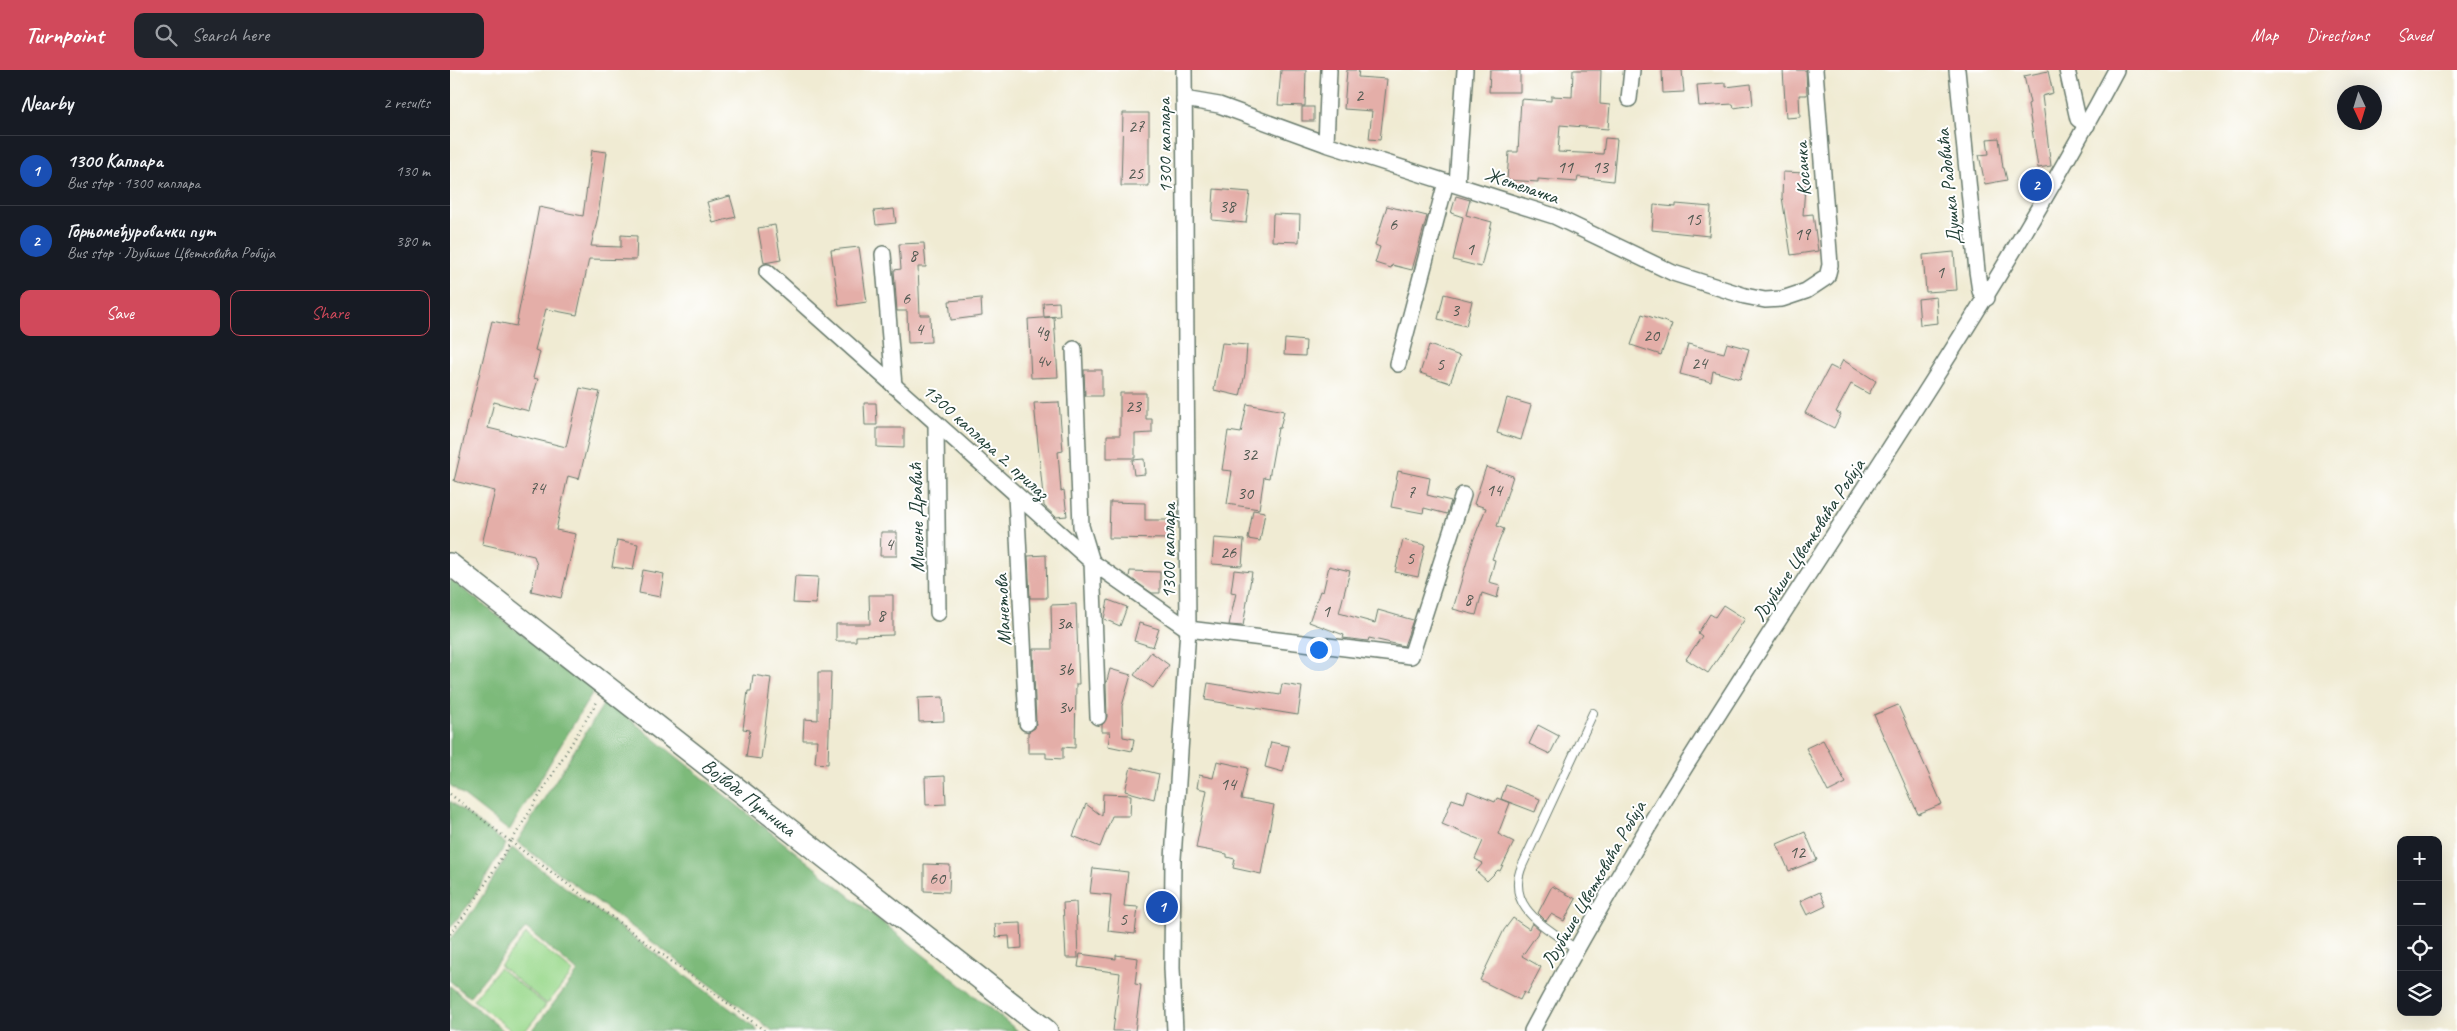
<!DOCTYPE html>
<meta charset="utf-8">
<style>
:root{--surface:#171b24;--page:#20242c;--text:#f1f3f6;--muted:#9ea1a6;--line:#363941;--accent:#d1495b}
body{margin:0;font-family:Caveat,sans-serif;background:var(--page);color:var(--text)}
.controls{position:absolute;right:15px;bottom:15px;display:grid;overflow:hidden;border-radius:10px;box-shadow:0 5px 20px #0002}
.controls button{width:45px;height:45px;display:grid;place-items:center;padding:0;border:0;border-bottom:1px solid var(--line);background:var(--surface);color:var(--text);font:25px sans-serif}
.compass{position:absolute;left:1887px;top:15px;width:45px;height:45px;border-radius:50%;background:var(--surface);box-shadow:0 5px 20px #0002;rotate:176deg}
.you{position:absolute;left:868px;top:579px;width:18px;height:18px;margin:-12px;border:4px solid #fff;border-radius:50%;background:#1a73e8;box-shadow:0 0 0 8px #1a73e833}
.badge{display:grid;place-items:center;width:32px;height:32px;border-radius:50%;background:var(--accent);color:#fff;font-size:16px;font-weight:700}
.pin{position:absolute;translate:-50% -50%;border:2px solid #fff;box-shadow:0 1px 5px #0006}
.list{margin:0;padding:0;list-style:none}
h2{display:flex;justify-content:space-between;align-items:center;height:65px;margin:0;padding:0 20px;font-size:21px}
h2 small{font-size:16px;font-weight:400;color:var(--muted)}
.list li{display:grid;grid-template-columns:32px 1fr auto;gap:15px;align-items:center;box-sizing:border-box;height:70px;padding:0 20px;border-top:1px solid var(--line)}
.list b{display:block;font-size:19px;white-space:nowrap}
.list p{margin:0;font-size:16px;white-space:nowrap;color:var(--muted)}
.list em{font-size:16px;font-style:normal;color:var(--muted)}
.actions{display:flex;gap:10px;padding:15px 20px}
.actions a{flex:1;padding:11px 0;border:1px solid var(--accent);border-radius:10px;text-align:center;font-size:18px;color:var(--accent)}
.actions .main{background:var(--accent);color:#fff}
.icon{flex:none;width:28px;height:28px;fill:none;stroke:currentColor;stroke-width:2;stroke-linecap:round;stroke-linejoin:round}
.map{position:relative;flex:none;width:2007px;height:961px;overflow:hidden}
header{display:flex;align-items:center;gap:30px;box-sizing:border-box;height:70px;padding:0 25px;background:var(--accent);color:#fff}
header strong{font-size:24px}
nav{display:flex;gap:28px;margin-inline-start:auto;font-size:18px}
.search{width:350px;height:45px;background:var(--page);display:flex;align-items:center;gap:12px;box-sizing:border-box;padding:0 18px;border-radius:10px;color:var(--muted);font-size:19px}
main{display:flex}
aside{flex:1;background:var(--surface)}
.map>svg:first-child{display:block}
.green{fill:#9cda8f;stroke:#5e8c62}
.forest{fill:#7dba7a;stroke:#4e7c57}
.building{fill:#e4aea8}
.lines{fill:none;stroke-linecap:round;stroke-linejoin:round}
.lane-casing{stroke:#687a6c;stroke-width:10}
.street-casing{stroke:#687a6c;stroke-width:18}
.secondary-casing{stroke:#687a6c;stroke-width:24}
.path{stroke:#687a6c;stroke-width:2.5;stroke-dasharray:1 4;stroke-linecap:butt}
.lane{stroke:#fff;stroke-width:8}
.street{stroke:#fff;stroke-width:15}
.secondary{stroke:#fff;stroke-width:21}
.labels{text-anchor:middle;stroke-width:4;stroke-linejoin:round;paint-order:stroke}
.number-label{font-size:18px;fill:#505951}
.street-label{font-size:20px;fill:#1f3d34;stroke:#fff}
</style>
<header>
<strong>Turnpoint</strong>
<div class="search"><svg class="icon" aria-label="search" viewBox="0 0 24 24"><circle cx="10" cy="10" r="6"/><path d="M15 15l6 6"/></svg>Search here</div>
<nav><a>Map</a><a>Directions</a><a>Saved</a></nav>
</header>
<main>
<aside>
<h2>Nearby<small>2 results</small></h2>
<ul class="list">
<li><span class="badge" style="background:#1a4fb4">1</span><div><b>1300 Каплара</b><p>Bus stop · 1300 каплара</p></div><em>130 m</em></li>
<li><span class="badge" style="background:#1a4fb4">2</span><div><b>Горњомеђуровачки пут</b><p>Bus stop · Љубише Цветковића Робија</p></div><em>380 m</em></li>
</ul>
<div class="actions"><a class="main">Save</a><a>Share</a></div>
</aside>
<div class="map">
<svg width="2007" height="961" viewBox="0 0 2007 961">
<rect width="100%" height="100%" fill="#fff"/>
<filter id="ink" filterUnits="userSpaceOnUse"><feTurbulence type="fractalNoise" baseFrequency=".02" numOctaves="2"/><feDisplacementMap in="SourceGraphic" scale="10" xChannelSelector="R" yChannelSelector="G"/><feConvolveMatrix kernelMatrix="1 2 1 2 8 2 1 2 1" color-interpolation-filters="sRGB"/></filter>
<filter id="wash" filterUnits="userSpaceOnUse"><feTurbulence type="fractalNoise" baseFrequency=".0096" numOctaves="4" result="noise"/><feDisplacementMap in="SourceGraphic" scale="20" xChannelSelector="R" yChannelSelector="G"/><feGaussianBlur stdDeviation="1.12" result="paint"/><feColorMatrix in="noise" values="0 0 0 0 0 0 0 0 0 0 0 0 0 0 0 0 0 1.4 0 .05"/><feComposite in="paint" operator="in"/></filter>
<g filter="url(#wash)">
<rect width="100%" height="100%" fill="#f0ebd3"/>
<g class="green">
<path d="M76 864 123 902 97 934 50 896Z"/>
<path d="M49 898 96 935 75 961H62L23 930Z"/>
</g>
<g class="forest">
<path d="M0 509 144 620 59 761 0 715Z"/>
<path d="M156 630 568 961H323L67 772Z"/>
<path d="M0 731 56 774 20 833 0 858Z"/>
<path d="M62 778 298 952 308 961H82L128 902 76 858 19 927 0 911V869L25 838Z"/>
<path d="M0 916 54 961H0Z"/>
</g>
<g id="blocks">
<g class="building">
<path d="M831 0H856L855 36 828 35Z"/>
<path d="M897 0H909L908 7 937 9 930 70 919 69 922 41 894 39Z"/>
<path d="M1040 0H1070V22H1039Z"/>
<path d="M1123 0H1151L1150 34 1160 35 1158 59 1110 55 1108 82 1153 84 1155 68 1167 69 1163 111 1128 107 1127 112 1088 109V112L1057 110 1059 82H1068L1071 29 1101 31V26L1122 27Z"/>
<path d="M1212 0H1232L1234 22 1213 23Z"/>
<path d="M1333 0H1356L1357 25H1349L1350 47 1336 48Z"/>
<path d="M1598 1 1603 23 1592 26 1601 96 1588 98 1578 34 1580 33 1574 6Z"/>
<path d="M1276 13V17L1301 14 1303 35 1284 38 1283 34 1249 36 1247 15Z"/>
<rect x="852" y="37" width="12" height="14"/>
<path d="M673 43H699V116H671Z"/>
<path d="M1549 68 1553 98H1554L1557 110 1535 114 1529 85 1539 84 1537 69Z"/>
<path d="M142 80 157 82 148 146 141 176 171 177V165L187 166 186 190 139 189 127 245 96 239 85 280 90 282 83 308 88 309 79 341 44 332 38 358 116 377 130 318 150 322 129 409 118 406 106 460 126 464 111 528 81 521 87 495 84 486 32 474 45 421 4 411 42 251 66 256 89 137 133 146Z"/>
<path d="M1333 102 1356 103 1353 145 1363 144 1368 181 1341 185 1332 127Z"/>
<path d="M764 119 800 122 796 153 762 150Z"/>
<path d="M280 126 286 147 263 153 257 132Z"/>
<path d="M1006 126 1020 130 1016 145 1042 152 1031 197 1003 190 1013 147 1001 143Z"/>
<path d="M1226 134 1261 137 1259 166 1202 160 1204 135 1226 137Z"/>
<path d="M937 136 977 146 962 200 942 195 941 198 925 193 930 177 925 175Z"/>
<path d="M444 139 446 153 426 155 424 141Z"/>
<path d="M823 144 850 145 849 172 822 171Z"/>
<path d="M325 155 331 190 314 193 308 158Z"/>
<path d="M474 173 476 197H468L470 245H480L481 272 458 273 457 241H447L444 200 451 199 449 174Z"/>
<path d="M409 177 417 232 389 236 381 180Z"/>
<path d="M1504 182 1507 220 1476 222 1473 185Z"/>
<path d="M994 224 1022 231 1016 256 988 249Z"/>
<path d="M1486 227 1488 253 1470 255 1468 229Z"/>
<path d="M531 228 532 246 501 250 499 231Z"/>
<path d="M609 232 610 246 594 247 593 233Z"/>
<path d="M1192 244 1222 254 1211 285 1181 275Z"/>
<path d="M604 247 608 307 581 308 578 249Z"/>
<path d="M835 269 856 271 855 286 834 285Z"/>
<path d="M772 273 797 275 795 304 790 326 764 320Z"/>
<path d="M1277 273 1299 279 1290 309 1263 301 1261 312 1230 304 1238 274 1274 283Z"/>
<path d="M979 275 1010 286 1000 313 970 303Z"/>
<path d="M1393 290 1426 311 1419 324 1401 314 1386 342 1391 344 1384 358 1355 343 1380 296 1388 300Z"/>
<path d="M634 300H652V326H635Z"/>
<path d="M670 323H696V349H702V363L685 364V388H657V365H670Z"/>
<path d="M1057 328 1081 335 1071 370 1047 363Z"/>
<path d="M609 332 613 381 608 382 611 421 614 420 617 446 606 447 594 436 584 333Z"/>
<path d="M414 333H426L427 355H415Z"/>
<path d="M797 334 834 341 830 358H828L819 408 814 407 809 439 777 434 782 401 772 400 778 361 791 363Z"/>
<path d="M427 358H454V378L427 377Z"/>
<path d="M694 389 695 404 684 405 682 390Z"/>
<path d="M1036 397 1063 406 1047 456 1054 459 1042 489 1045 490 1039 512 1050 515 1047 528 1032 523 1026 545 1003 539 1023 471 1036 438 1024 434Z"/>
<path d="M948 401 980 408 977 425 1001 431 997 444 974 438 973 443 941 437Z"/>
<path d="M660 432 695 433V450H720L719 469 659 468Z"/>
<path d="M803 440 815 442 810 471 798 469Z"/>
<path d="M431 462H447V486H430Z"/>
<path d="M764 468 794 470 792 496 762 494Z"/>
<path d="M167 470 188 474 183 500 162 497Z"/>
<path d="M953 470 975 475 968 507 945 502Z"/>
<path d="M596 485 597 528H580L578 486Z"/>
<path d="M879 496 900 501 889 543 925 553 928 540 963 550 954 576 919 568 918 571 893 568 894 565 859 552 870 521 873 522Z"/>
<path d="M193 500 214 504 210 527 189 523Z"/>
<path d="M784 500 802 502 793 556 779 555 786 523 781 522Z"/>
<path d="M680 501 710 502V523H702L679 507Z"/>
<path d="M345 506 368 507 366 534 343 533Z"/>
<path d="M419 525H443V565L406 566V571H386V554H420Z"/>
<path d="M658 530 677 537 670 556 654 549Z"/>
<path d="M626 534 629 614H626L625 678 613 677V689L596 688V683H578V662L585 658 586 653 583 579H602L601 535Z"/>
<path d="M1273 535 1295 549 1258 603 1236 589 1252 566 1248 563 1260 544 1265 547Z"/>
<path d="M689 553 709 559 703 577 684 571Z"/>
<path d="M701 582 719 595 703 618 684 605Z"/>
<path d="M660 599 681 605 672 636 673 667 684 669 682 681 658 676 660 662H652V655L657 647 656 614Z"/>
<path d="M368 602H381L378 694 365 693 367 670H353L354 649 368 650Z"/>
<path d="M303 605 321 608 311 689 296 687 300 660 293 659 298 621H301Z"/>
<path d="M758 613 830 625 832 614 852 617 848 645 755 630Z"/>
<path d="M493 627 494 651 469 652 468 628Z"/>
<path d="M1448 635 1492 734 1468 744 1424 645Z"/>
<path d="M1088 655 1109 666 1100 684 1079 674Z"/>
<path d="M1373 670 1396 713 1378 722 1356 678Z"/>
<path d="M821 672 839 676 833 702 815 697Z"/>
<path d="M767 691 798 698 791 729 824 735 811 804 783 798 785 789 777 787V784L746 778 757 720 747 718 749 705 763 708Z"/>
<path d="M681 697 709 704 704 729 675 721Z"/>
<path d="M495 706 496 734 476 735 475 707Z"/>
<path d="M1056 715 1090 729 1085 742 1051 729Z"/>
<path d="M1018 721 1045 732 1047 728 1060 733 1048 764 1064 772 1050 801 1048 800 1037 811 1026 801 1033 793 1025 789 1033 771 992 754 1002 729 1014 733Z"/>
<path d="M653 724 681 725 680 746H662L650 777 623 766 636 734 652 746Z"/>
<path d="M1355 762 1367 790 1339 801 1327 774Z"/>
<path d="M474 794 500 795 499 822 474 821Z"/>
<path d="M643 798 678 802 674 836 688 837 685 864 658 861 661 825 640 823Z"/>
<path d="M1102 816 1126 829 1114 851 1101 844 1096 851 1088 843Z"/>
<path d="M1370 822 1376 836 1357 845 1350 831Z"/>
<path d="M626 832 628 888H616L613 833Z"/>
<path d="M1063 848 1079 859 1082 853 1090 860 1072 886 1091 897 1077 924 1074 922 1070 930 1030 910 1054 860Z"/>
<path d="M571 853 572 878 560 879 559 866 546 867 545 854Z"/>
<path d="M630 884 666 889V885L688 888 685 914 691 915 685 961H663L670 903 628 897Z"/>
</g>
</g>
</g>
<g filter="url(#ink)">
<use href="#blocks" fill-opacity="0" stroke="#687a6c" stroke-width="1"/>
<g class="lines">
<defs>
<path id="lane" d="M1127 880C1099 858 1054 839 1072 796L1143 643"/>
<g id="street">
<path d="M1507 0 1527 201 1530 221 1537 228"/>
<path d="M1617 0 1628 49 1637 55"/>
<path d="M734 29 769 35 876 74 1104 146 1223 203 1295 226 1315 230 1332 229 1356 221 1377 207 1380 195 1365 0"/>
<path d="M1179 29 1182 0"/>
<path d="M876 74 879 0"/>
<path d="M1007 114 1015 0"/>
<path d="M433 184 444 316"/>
<path d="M317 202 642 492 738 559 961 586 1013 425"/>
<path d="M624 279 631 456 642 492 648 647"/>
<path d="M948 294 996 112"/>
<path d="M486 353 488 543"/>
<path d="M566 425 577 653"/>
<path d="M725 961 722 898 723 789 738 559 734 0"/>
<path d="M1082 961C1257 629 1490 332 1666 0"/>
</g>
<path id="secondary" d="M0 494 597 961"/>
</defs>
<use href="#lane" class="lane-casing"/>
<use href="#street" class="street-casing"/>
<use href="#secondary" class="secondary-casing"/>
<g class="path">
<path d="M0 724 61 772 147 632"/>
<path d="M0 864 23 834 61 772 315 961"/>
</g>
<use href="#lane" class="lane"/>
<use href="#street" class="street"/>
<use href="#secondary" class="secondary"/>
</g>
</g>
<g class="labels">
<g class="number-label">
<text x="909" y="31">2</text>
<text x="686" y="62">27</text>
<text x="1115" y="103">11</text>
<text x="1150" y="103">13</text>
<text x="685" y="109">25</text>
<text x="777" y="142">38</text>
<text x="1243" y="155">15</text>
<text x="943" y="160">6</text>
<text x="1352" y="170">19</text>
<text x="1020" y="185">1</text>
<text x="463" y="191">8</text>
<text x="1490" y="208">1</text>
<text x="456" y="234">6</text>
<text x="1005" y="246">3</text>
<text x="469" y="265">4</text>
<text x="592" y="267">4g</text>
<text x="1201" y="271">20</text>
<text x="593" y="297">4v</text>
<text x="1249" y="299">24</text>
<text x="990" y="300">5</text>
<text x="683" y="342">23</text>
<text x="799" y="390">32</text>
<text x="87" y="424">74</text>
<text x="1044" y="426">14</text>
<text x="961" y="428">7</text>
<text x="795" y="429">30</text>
<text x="439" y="480">4</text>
<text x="778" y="488">26</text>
<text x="960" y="494">5</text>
<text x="1018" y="535">8</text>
<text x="876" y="547">1</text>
<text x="431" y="551">8</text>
<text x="614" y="559">3a</text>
<text x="615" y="605">3b</text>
<text x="615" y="643">3v</text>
<text x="778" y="720">14</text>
<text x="1347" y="788">12</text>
<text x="487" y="814">60</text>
<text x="673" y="855">5</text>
</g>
<g class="street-label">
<text transform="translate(714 76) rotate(-91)" y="7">1300 каплара</text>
<text transform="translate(1352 99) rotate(-94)" y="7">Косачка</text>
<text transform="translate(1072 115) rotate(19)" y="7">Жетелачка</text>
<text transform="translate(1498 117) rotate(-96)" y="7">Душка Радовића</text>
<text transform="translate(536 371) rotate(42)" y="7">1300 каплара 2. прилаз</text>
<text transform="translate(466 448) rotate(-91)" y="7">Милене Дравић</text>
<text transform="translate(1358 470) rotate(-57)" y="7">Љубише Цветковића Робија</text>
<text transform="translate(718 481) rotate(-90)" y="7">1300 каплара</text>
<text transform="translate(552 540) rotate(-93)" y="7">Манетова</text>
<text transform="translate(299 727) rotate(38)" y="7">Војводе Путника</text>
<text transform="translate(1143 814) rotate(-60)" y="7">Љубише Цветковића Робија</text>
</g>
</g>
</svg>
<div class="controls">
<button>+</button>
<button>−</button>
<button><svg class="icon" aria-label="locate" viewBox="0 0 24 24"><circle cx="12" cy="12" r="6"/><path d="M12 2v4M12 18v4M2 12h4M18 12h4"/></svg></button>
<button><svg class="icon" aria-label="layers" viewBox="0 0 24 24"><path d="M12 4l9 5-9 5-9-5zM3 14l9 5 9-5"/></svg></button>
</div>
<svg class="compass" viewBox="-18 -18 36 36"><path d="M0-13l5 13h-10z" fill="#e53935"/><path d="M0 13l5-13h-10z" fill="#9ea1a6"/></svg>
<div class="you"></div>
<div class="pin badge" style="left:712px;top:837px;background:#1a4fb4">1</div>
<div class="pin badge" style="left:1586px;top:115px;background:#1a4fb4">2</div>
</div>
</main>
